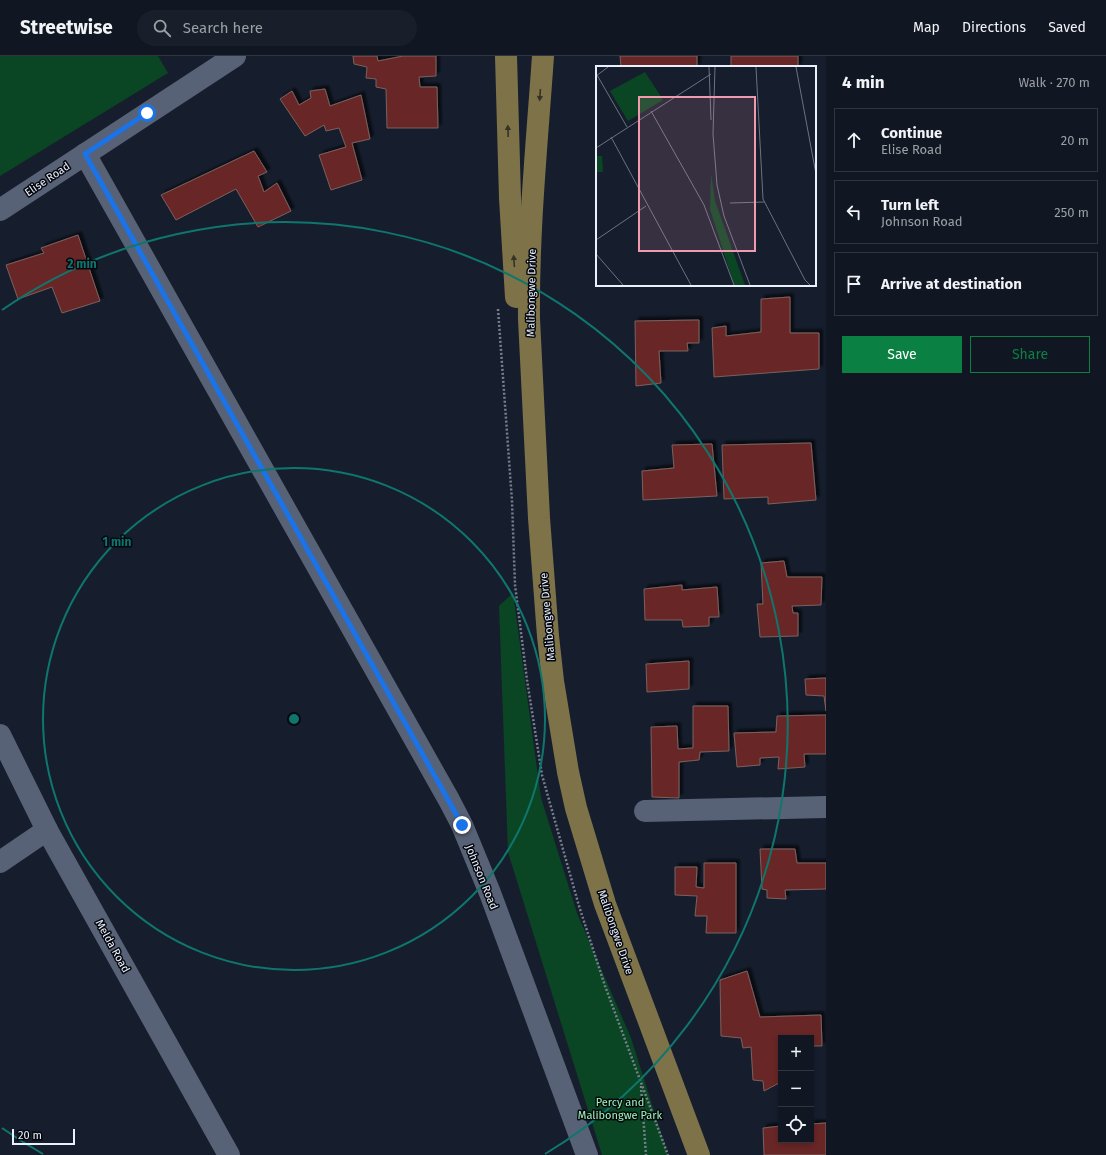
<!DOCTYPE html>
<meta charset="utf-8">
<style>
:root{--surface:#101622;--page:#191f2a;--text:#f1f3f6;--muted:#9c9fa5;--line:#303540;--accent:#0b8043}
body{margin:0;font-family:"Fira Sans",sans-serif;background:var(--page);color:var(--text)}
.controls{position:absolute;right:12px;bottom:12px;display:grid;overflow:hidden;border-radius:0px;box-shadow:0 2px 6px #0003}
.controls button{width:36px;height:36px;display:grid;place-items:center;padding:0;border:0;border-bottom:1px solid var(--line);background:var(--surface);color:var(--text);font:20px sans-serif}
.scale{position:absolute;left:12px;bottom:10px;width:63px;box-sizing:border-box;padding-left:4px;border:2px solid #eaf0fc;border-top:0;font-size:11px;line-height:14px;white-space:nowrap;color:#eaf0fc;-webkit-text-stroke:3px #05080f;paint-order:stroke}
.stop{position:absolute;width:12px;height:12px;margin:-9px;border:3px solid #1a73e8;border-radius:50%;background:#fff}
.stop.end{background:#1a73e8;border-color:#fff;box-shadow:0 1px 4px #0008}
.list{margin:0;padding:0;list-style:none}
h2{display:flex;justify-content:space-between;align-items:center;height:52px;margin:0;padding:0 16px;font-size:17px}
h2 small{font-size:13px;font-weight:400;color:var(--muted)}
.list li{display:grid;grid-template-columns:26px 1fr auto;gap:12px;align-items:center;box-sizing:border-box;height:64px;margin:0 8px 8px;padding:0 8px;border:1px solid var(--line);border-radius:0px}
.list b{display:block;font-size:15px;white-space:nowrap}
.list p{margin:0;font-size:13px;white-space:nowrap;color:var(--muted)}
.list em{font-size:13px;font-style:normal;color:var(--muted)}
.actions{display:flex;gap:8px;padding:12px 16px}
.actions a{flex:1;padding:9px 0;border:1px solid var(--accent);border-radius:0px;text-align:center;font-size:14px;color:var(--accent)}
.actions .main{background:var(--accent);color:#fff}
.icon{flex:none;width:22px;height:22px;fill:none;stroke:currentColor;stroke-width:2;stroke-linecap:round;stroke-linejoin:round}
.map{position:relative;flex:none;width:826px;height:1099px;overflow:hidden}
header{display:flex;align-items:center;gap:24px;box-sizing:border-box;height:56px;padding:0 20px;background:var(--surface);border-bottom:1px solid var(--line)}
header strong{font-size:19px}
nav{display:flex;gap:22px;margin-inline-start:auto;font-size:14px}
.search{width:280px;height:36px;background:var(--page);display:flex;align-items:center;gap:10px;box-sizing:border-box;padding:0 14px;border-radius:22px;color:var(--muted);font-size:15px}
main{display:flex}
aside{flex:1;background:var(--surface)}
.map>svg:first-child{display:block}
.green{fill:#0a4623}
.building{fill:#692827;stroke:#7a605e;filter:url(#shadow)}
.lines{fill:none;stroke-linecap:round;stroke-linejoin:round}
.path{stroke:#78808e;stroke-width:2.5;stroke-dasharray:2 2;stroke-linecap:butt}
.minor{stroke:#586276;stroke-width:22}
.major{stroke:#7e7348;stroke-width:22}
.oneway{fill:#353326}
.route{stroke:#1a73e8;stroke-width:5}
.ring{fill:none;stroke:#0f766e;stroke-width:2}
.labels{text-anchor:middle;stroke-width:3;stroke-linejoin:round;paint-order:stroke}
.street-label{font-size:11px;fill:#eaf0fc;stroke:#05080f}
.park-label{font-size:11px;fill:#9df6b5;stroke:#05080f}
.inset-road{fill:none;stroke:#6b7280;stroke-width:1}
.view{fill:#f29aad;fill-opacity:0.15;stroke:#f29aad;stroke-width:2}
.inset-edge{fill:none;stroke:#eaf0fc;stroke-width:2}
.centre{fill:#0f766e;stroke:#05080f;stroke-width:2}
.ring-label{font-size:12px;text-anchor:middle;font-weight:bold;fill:#0f766e;stroke:#05080f;stroke-width:3;stroke-linejoin:round;paint-order:stroke}
</style>
<header>
<strong>Streetwise</strong>
<div class="search"><svg class="icon" aria-label="search" viewBox="0 0 24 24"><circle cx="10" cy="10" r="6"/><path d="M15 15l6 6"/></svg>Search here</div>
<nav><a>Map</a><a>Directions</a><a>Saved</a></nav>
</header>
<main>
<div class="map">
<svg width="826" height="1099" viewBox="0 0 826 1099">
<defs>
<filter id="shadow"><feDropShadow dx="3.5" dy="-3.5" stdDeviation="1" flood-color="#0009"/></filter>
</defs>
<rect width="100%" height="100%" fill="#161e2e"/>
<g class="green">
<path d="M0 0H158L168 17 0 120Z"/>
<path d="M513 537 541 742 577 857 631 982 668 1099H602L508 796 499 550Z"/>
</g>
<g class="building">
<path d="M353 0H377L378 5 403 0H436V20L419 21 420 31H437L438 72H387L386 33 376 31V23L366 22 367 11 354 8Z"/>
<path d="M620 0H697V11H621Z"/>
<rect x="731" y="0" width="67" height="11"/>
<path d="M325 33 330 50 361 39 370 83 352 87 362 124 331 134 319 99 346 91 339 72 326 75 324 69 305 80 280 43 292 35 299 49 311 42 310 35Z"/>
<path d="M254 95 267 116 258 120 264 136 277 127 291 155 258 171 236 133 176 164 161 139Z"/>
<path d="M78 179 100 245 62 257 52 231 18 243 6 209 44 197 41 192Z"/>
<path d="M790 241V277H819V313L714 321 712 272 726 270V280L761 276V243Z"/>
<path d="M699 264V287H687L688 295H659L661 327 636 330 635 265Z"/>
<path d="M811 387 816 444 768 448V441L724 443 722 389Z"/>
<path d="M712 388 717 440 643 444 642 415 674 412 672 389Z"/>
<path d="M784 505 787 521H822L821 549 792 550 793 557H798V580L760 581 757 548H763L761 507Z"/>
<path d="M682 529V534L717 531 719 561H709V570L683 571 682 564H645L644 533Z"/>
<path d="M689 605V633L647 636 646 608Z"/>
<path d="M826 622V655L824 640 806 639 805 623Z"/>
<path d="M693 650H728L729 695 700 696 699 704 679 706V742L652 741 651 671 677 670 678 693 693 692Z"/>
<path d="M826 659V698H804L805 711 778 713 779 701 760 702V709L737 711 734 677 776 676 777 660Z"/>
<path d="M760 793H795L797 807H826V833L785 834 786 843 767 842V834L762 833Z"/>
<path d="M704 807H736V877H706L707 860H695L697 840 675 839V811H697L696 831 704 832Z"/>
<path d="M747 915 760 961 821 959 822 990H811V982H781V1026L764 1035 763 1025 753 1024 751 991 743 992 741 982 721 980 720 924Z"/>
<path d="M826 1067V1099H764L763 1072 781 1070V1084H811V1068Z"/>
</g>
<g class="lines">
<g class="path">
<path d="M498 253 512 445 515 529 527 624 542 719 579 850 605 930 668 1099"/>
<path d="M641 1030 646 1099"/>
</g>
<g class="minor">
<path d="M85 98 449 744 462 769 490 837 587 1099"/>
<path d="M0 154 235 0"/>
<path d="M0 679 47 774 229 1099"/>
<path d="M645 755 826 751"/>
<path d="M0 806 47 774"/>
</g>
<g class="major">
<path d="M506 0 510 142 516 241"/>
<path d="M543 0C537 87 528 175 529 263L539 462 548 580 553 625 568 716 576 752 605 848 699 1099"/>
</g>
</g>
<defs><path id="oneway-solid" d="M-6-.8H1V-3.2L6.5 0L1 3.2V.8H-6Z"/></defs>
<g class="oneway">
<use href="#oneway-solid" transform="translate(540 39) rotate(94)"/>
<use href="#oneway-solid" transform="translate(508 75) rotate(-92)"/>
<use href="#oneway-solid" transform="translate(514 205) rotate(-94)"/>
</g>
<g class="lines">
<path class="route" d="M147 57 85 98 441 731 462 769"/>
</g>
<g class="ring">
<circle cx="294" cy="663" r="251"/>
<path d="M43 1098A502 502 0 0 1 2 1072M2 254A502 502 0 1 1 545 1098"/>
</g>
<g class="labels">
<g class="street-label">
<text transform="translate(47 123) rotate(-34)" y="4">Elise Road</text>
<text transform="translate(531 237) rotate(-89)" y="4">Malibongwe Drive</text>
<text transform="translate(547 561) rotate(-95)" y="4">Malibongwe Drive</text>
<text transform="translate(482 821) rotate(68)" y="4">Johnson Road</text>
<text transform="translate(616 876) rotate(71)" y="4">Malibongwe Drive</text>
<text transform="translate(113 890) rotate(61)" y="4">Melda Road</text>
</g>
<g class="park-label">
<text x="620" y="1050">Percy and<tspan x="620" dy="13">Malibongwe Park</tspan></text>
</g>
</g>
<g transform="translate(596 10)">
<rect width="220" height="220" fill="#161e2e"/>
<path d="M49 6 67 34 32 55 14 25ZM0 90H6L7 106H0ZM115 107 119 135 149 219H138L114 143Z" fill="#0a4623"/>
<path class="inset-road" d="M113 1 115 54M119 1 117 68 121 119 128 150 154 219M160 1 167 133 209 214 214 219M200 1 220 108M1 9 31 61M0 10 12 1M55 45 108 139 138 219M15 71 95 219M0 82 115 8M134 137 168 136M0 174 50 140M0 188 27 219"/>
<path class="view" d="M43 31H159V185H43Z"/>
<rect width="220" height="220" class="inset-edge"/>
</g>
<circle cx="294" cy="663" r="6" class="centre"/>
<g class="ring-label">
<text x="82" y="212">2 min</text>
<text x="117" y="490">1 min</text>
</g>
</svg>
<div class="controls">
<button>+</button>
<button>−</button>
<button><svg class="icon" aria-label="locate" viewBox="0 0 24 24"><circle cx="12" cy="12" r="6"/><path d="M12 2v4M12 18v4M2 12h4M18 12h4"/></svg></button>
</div>
<div class="scale">20 m</div>
<div class="stop" style="left:147px;top:57px"></div>
<div class="stop end" style="left:462px;top:769px"></div>
</div>
<aside>
<h2>4 min<small>Walk · 270 m</small></h2>
<ul class="list">
<li><svg class="icon" aria-label="ahead" viewBox="0 0 24 24"><path d="M12 20V5M6 11l6-6 6 6"/></svg><div><b>Continue</b><p>Elise Road</p></div><em>20 m</em></li>
<li><svg class="icon" aria-label="left" viewBox="0 0 24 24"><path d="M17 20v-9H6M10 6l-5 5 5 5"/></svg><div><b>Turn left</b><p>Johnson Road</p></div><em>250 m</em></li>
<li><svg class="icon" aria-label="arrive" viewBox="0 0 24 24"><path d="M6 21V4h12l-3 4 3 4H6"/></svg><div><b>Arrive at destination</b></div></li>
</ul>
<div class="actions"><a class="main">Save</a><a>Share</a></div>
</aside>
</main>
